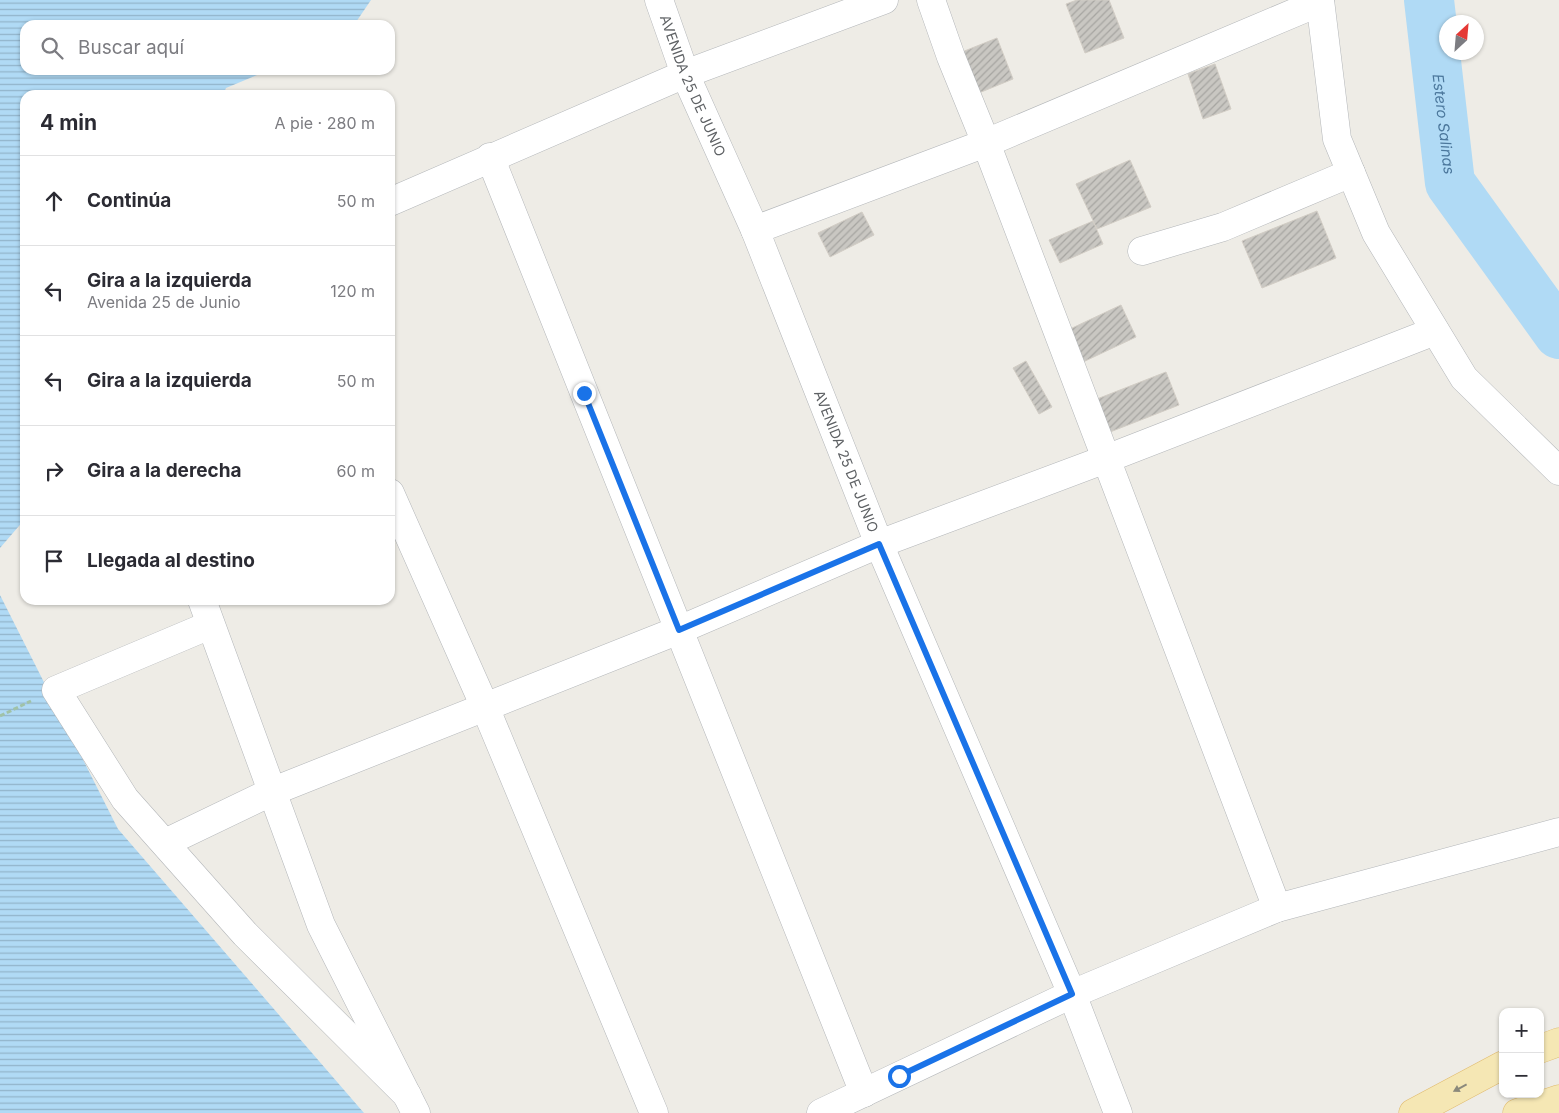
<!DOCTYPE html>
<html lang="es">
<meta charset="utf-8">
<style>
:root{--surface:#fff;--page:#f2f2f3;--text:#2b2b33;--muted:#7c7c81;--line:#e1e1e2}
body{margin:0;font-family:Inter,sans-serif;background:var(--page);color:var(--text)}
.controls{position:absolute;right:15px;bottom:15px;display:grid;overflow:hidden;border-radius:10px;box-shadow:0 1px 4px #0004}
.controls button{width:45px;height:45px;display:grid;place-items:center;padding:0;border:0;border-bottom:1px solid var(--line);background:var(--surface);color:var(--text);font:25px sans-serif}
.compass{position:absolute;left:1439px;top:15px;width:45px;height:45px;border-radius:50%;background:var(--surface);box-shadow:0 1px 4px #0004;rotate:26deg}
.stop{position:absolute;width:15px;height:15px;margin:-11px;border:4px solid #1a73e8;border-radius:50%;background:#fff}
.stop.end{background:#1a73e8;border-color:#fff;box-shadow:0 1px 5px #0008}
.list{margin:0;padding:0;list-style:none}
h2{display:flex;justify-content:space-between;align-items:center;height:65px;margin:0;padding:0 20px;font-size:21px}
h2 small{font-size:16px;font-weight:400;color:var(--muted)}
.list li{display:grid;grid-template-columns:32px 1fr auto;gap:15px;align-items:center;box-sizing:border-box;height:90px;padding:0 20px;border-top:1px solid var(--line)}
.list b{display:block;font-size:19px;white-space:nowrap}
.list p{margin:0;font-size:16px;white-space:nowrap;color:var(--muted)}
.list em{font-size:16px;font-style:normal;color:var(--muted)}
.icon{flex:none;width:28px;height:28px;fill:none;stroke:currentColor;stroke-width:2;stroke-linecap:round;stroke-linejoin:round}
.map{position:relative;flex:none;width:1559px;height:1113px;overflow:hidden}
.search{position:absolute;background:var(--surface);box-shadow:0 1px 4px #0004;left:20px;top:20px;width:375px;height:55px;display:flex;align-items:center;gap:12px;box-sizing:border-box;padding:0 18px;border-radius:15px;color:var(--muted);font-size:19px}
.panel{position:absolute;background:var(--surface);box-shadow:0 1px 4px #0004;left:20px;top:90px;width:375px;height:515px;border-radius:15px}
.map>svg:first-child{display:block}
.water{fill:url(#water-rules)}
.lines{fill:none;stroke-linecap:round;stroke-linejoin:round}
.river{stroke:#b0daf5;stroke-width:50}
.building{fill:url(#building-hatch);stroke:#d2cdc5}
.minor-casing{stroke:#b3b6b9;stroke-width:29}
.major-casing{stroke:#e0ba6d;stroke-width:29}
.path{stroke:#a0c2a8;stroke-width:3;stroke-dasharray:5 2.5;stroke-linecap:butt}
.minor{stroke:#fff;stroke-width:28}
.major{stroke:#f5e7b4;stroke-width:28}
.oneway{fill:#8b897c}
.route{stroke:#1a73e8;stroke-width:6}
.labels{text-anchor:middle;stroke-width:4;stroke-linejoin:round;paint-order:stroke}
.street-label{font-size:14px;fill:#5e6164;stroke:#fff}
.water-label{font-size:15px;font-style:italic;fill:#4b779c;stroke:#fff}
</style>
<div class="map">
<svg width="1559" height="1113" viewBox="0 0 1559 1113">
<defs>
<pattern id="water-rules" width="6" height="5" patternUnits="userSpaceOnUse" patternTransform="scale(1.25)"><rect width="6" height="5" fill="#b0daf5"/><path d="M0 2.5h6" fill="none" stroke="#92b4ca"/></pattern>
<pattern id="building-hatch" width="6" height="6" patternUnits="userSpaceOnUse" patternTransform="scale(1.25)"><rect width="6" height="6" fill="#c9c7c2"/><path d="M-1 1l2-2M0 6l6-6M5 7l2-2" fill="none" stroke="#a6a5a1"/></pattern>
</defs>
<rect width="100%" height="100%" fill="#eeece6"/>
<g class="water">
<path d="M0 0H371L354 25H25V70H269L226 88 223 95H25V519L0 548Z"/>
<path d="M0 595 118 829 364 1113H0Z"/>
</g>
<g class="lines">
<path class="river" id="s1" d="M1429 0 1450 183 1559 334"/>
</g>
<g class="building">
<path d="M1077 0H1109L1124 38 1085 53 1066 4Z"/>
<path d="M997 38 1013 79 969 97 952 56Z"/>
<path d="M1215 64 1231 109 1203 119 1188 74Z"/>
<path d="M1130 160 1151 207 1097 229 1076 184Z"/>
<path d="M1317 211 1336 258 1262 288 1242 241Z"/>
<path d="M862 212 874 235 830 257 818 233Z"/>
<path d="M1093 221 1103 244 1060 263 1049 240Z"/>
<path d="M1121 305 1136 337 1083 362 1068 330Z"/>
<path d="M1026 361 1052 407 1039 414 1013 368Z"/>
<path d="M1166 372 1179 405 1110 432 1097 399Z"/>
</g>
<g class="lines">
<defs>
<g id="minor">
<path id="s2" d="M659 0 685 74 755 230 879 544 1072 994 1118 1113"/>
<path d="M931 0 951 57 986 143 1277 908"/>
<path d="M1320 0 1337 139 1376 233 1464 378 1559 471"/>
<path d="M490 157 864 1093"/>
<path d="M390 202 685 74 884 0"/>
<path d="M755 230 986 143 1320 2"/>
<path d="M1142 251 1223 227 1351 173"/>
<path d="M390 493 485 707 654 1113"/>
<path d="M202 600 321 925 416 1113"/>
<path d="M210 625 56 690 125 799 245 934 407 1095"/>
<path d="M165 843 271 792 679 630 879 544 1106 459 1435 331"/>
<path d="M821 1113 1072 994 1277 908 1559 832"/>
</g>
<g id="major">
<path d="M1540 1049 1559 1042"/>
<path d="M1413 1113 1503 1065"/>
<path d="M1517 1113 1559 1099"/>
</g>
</defs>
<use href="#minor" class="minor-casing"/>
<use href="#major" class="major-casing"/>
<path class="path" d="M0 716 31 701"/>
<use href="#minor" class="minor"/>
<use href="#major" class="major"/>
</g>
<defs><path id="oneway-solid" d="M-6-.8H1V-3.2L6.5 0L1 3.2V.8H-6Z" transform="scale(1.25)"/></defs>
<use class="oneway" href="#oneway-solid" transform="translate(1460 1088) rotate(152)"/>
<g class="lines">
<path class="route" d="M584 393 679 630 879 544 1072 994 899 1076"/>
</g>
<g class="labels">
<g class="street-label">
<text dy="5" stroke="none"><textPath href="#s2" startOffset="92">AVENIDA 25 DE JUNIO</textPath></text>
<text dy="5" stroke="none"><textPath href="#s2" startOffset="498">AVENIDA 25 DE JUNIO</textPath></text>
</g>
<g class="water-label">
<text dy="5" stroke="none"><textPath href="#s1" startOffset="125">Estero Salinas</textPath></text>
</g>
</g>
</svg>
<div class="controls">
<button>+</button>
<button>−</button>
</div>
<svg class="compass" viewBox="-18 -18 36 36"><path d="M0-13l5 13h-10z" fill="#e53935"/><path d="M0 13l5-13h-10z" fill="#7c7c81"/></svg>
<div class="stop" style="left:899px;top:1076px"></div>
<div class="stop end" style="left:584px;top:393px"></div>
<div class="search"><svg class="icon" aria-label="search" viewBox="0 0 24 24"><circle cx="10" cy="10" r="6"/><path d="M15 15l6 6"/></svg>Buscar aquí</div>
<section class="panel">
<h2>4 min<small>A pie · 280 m</small></h2>
<ul class="list">
<li><svg class="icon" aria-label="ahead" viewBox="0 0 24 24"><path d="M12 20V5M6 11l6-6 6 6"/></svg><div><b>Continúa</b></div><em>50 m</em></li>
<li><svg class="icon" aria-label="left" viewBox="0 0 24 24"><path d="M17 20v-9H6M10 6l-5 5 5 5"/></svg><div><b>Gira a la izquierda</b><p>Avenida 25 de Junio</p></div><em>120 m</em></li>
<li><svg class="icon" aria-label="left" viewBox="0 0 24 24"><path d="M17 20v-9H6M10 6l-5 5 5 5"/></svg><div><b>Gira a la izquierda</b></div><em>50 m</em></li>
<li><svg class="icon" aria-label="right" viewBox="0 0 24 24"><path d="M7 20v-9h11M14 6l5 5-5 5"/></svg><div><b>Gira a la derecha</b></div><em>60 m</em></li>
<li><svg class="icon" aria-label="arrive" viewBox="0 0 24 24"><path d="M6 21V4h12l-3 4 3 4H6"/></svg><div><b>Llegada al destino</b></div></li>
</ul>
</section>
</div>
